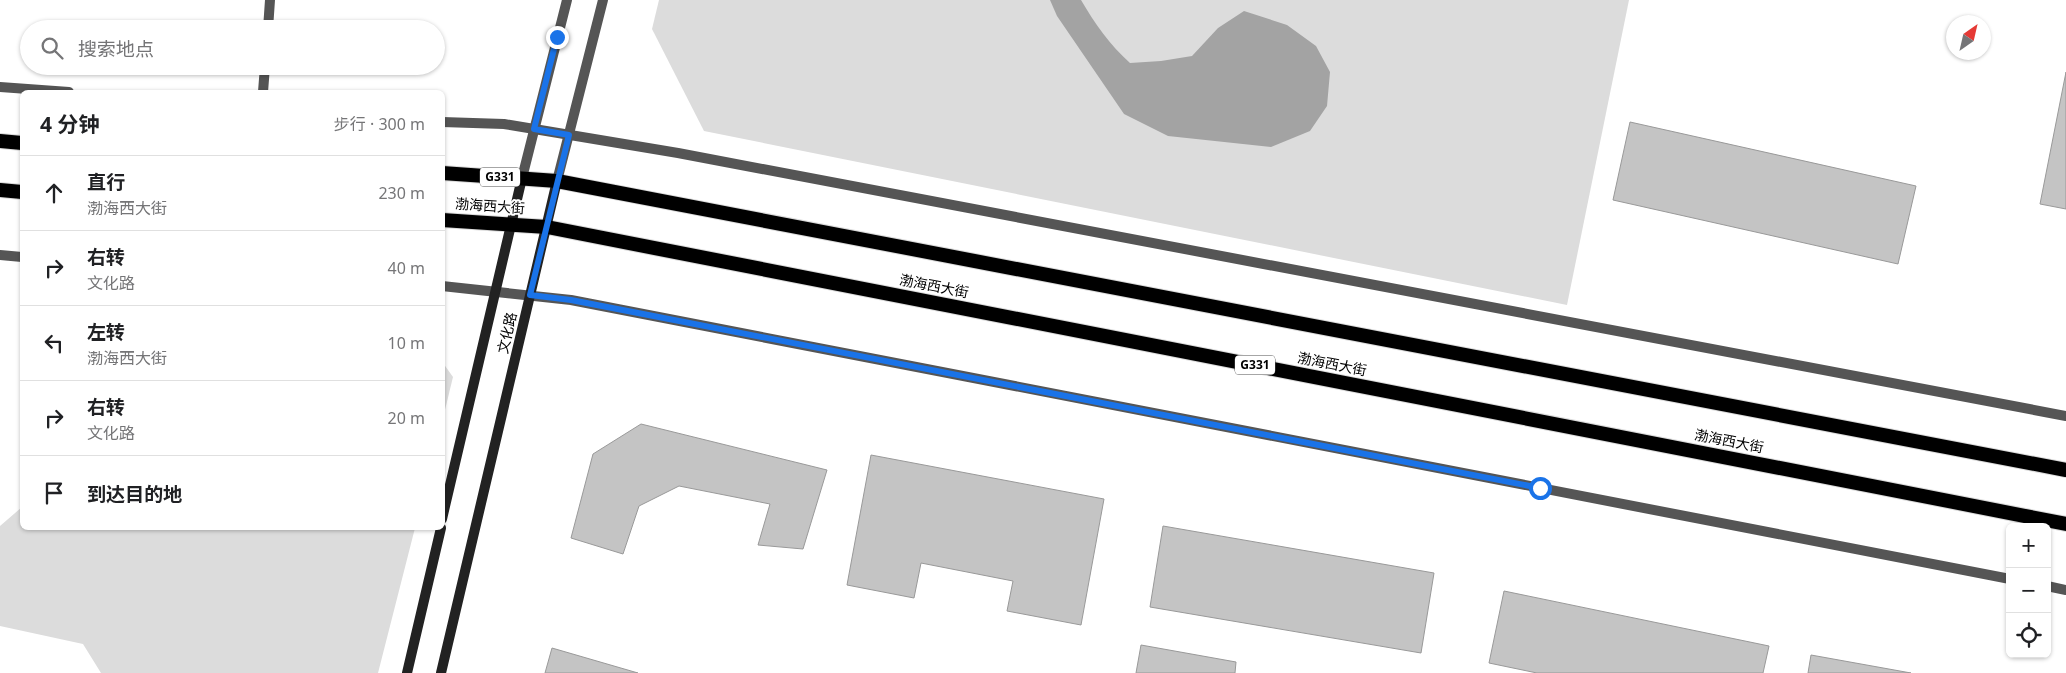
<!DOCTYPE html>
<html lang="zh">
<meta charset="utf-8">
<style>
:root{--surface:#fff;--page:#f6f6f6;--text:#202124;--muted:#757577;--line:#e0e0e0}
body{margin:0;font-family:"Noto Sans","Noto Sans SC",sans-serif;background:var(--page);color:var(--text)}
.controls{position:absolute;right:15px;bottom:15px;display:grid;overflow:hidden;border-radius:8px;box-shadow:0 1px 4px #0004}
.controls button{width:45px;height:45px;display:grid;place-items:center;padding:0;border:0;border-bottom:1px solid var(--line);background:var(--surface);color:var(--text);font:25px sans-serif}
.compass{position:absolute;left:1946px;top:15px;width:45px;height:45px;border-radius:50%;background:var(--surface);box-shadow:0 1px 4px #0004;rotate:34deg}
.stop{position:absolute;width:15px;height:15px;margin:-11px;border:4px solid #1a73e8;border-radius:50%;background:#fff}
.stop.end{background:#1a73e8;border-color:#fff;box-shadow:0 1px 5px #0008}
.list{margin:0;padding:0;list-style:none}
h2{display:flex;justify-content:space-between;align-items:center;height:65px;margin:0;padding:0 20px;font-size:21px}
h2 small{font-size:16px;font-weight:400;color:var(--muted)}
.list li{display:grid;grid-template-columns:32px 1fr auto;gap:15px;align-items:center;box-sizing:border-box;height:75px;padding:0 20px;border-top:1px solid var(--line)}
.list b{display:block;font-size:19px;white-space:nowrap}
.list p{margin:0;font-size:16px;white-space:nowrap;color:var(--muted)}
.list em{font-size:16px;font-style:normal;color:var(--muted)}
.icon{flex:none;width:28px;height:28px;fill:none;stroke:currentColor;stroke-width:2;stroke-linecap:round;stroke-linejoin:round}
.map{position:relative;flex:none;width:2066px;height:673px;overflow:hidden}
.search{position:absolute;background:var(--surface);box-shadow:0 1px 4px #0004;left:20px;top:20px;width:425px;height:55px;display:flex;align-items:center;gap:12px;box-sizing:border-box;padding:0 18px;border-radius:28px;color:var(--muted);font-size:19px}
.panel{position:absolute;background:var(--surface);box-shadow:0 1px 4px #0004;left:20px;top:90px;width:425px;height:440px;border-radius:8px}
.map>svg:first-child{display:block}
.green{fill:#dcdcdc}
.water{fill:#a3a3a3}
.building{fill:#c4c4c4;stroke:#999}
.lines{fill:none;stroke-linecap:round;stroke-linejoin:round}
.trunk-casing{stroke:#dbdbdb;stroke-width:16}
.service{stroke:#555;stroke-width:10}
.tertiary{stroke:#555;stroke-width:10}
.secondary{stroke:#222;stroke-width:10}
.trunk{stroke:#000;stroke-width:14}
.route{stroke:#1a73e8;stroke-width:6}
.labels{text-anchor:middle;stroke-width:4;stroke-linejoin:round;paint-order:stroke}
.shield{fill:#fff;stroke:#4c4c4c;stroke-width:1}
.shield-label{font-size:12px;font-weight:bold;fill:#000}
.street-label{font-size:14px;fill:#000;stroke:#fff}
</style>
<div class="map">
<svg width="2066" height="673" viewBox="0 0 2066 673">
<rect width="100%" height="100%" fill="#fff"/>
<g class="green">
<path d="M659 0H1629L1567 305 704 131 652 29Z"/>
<path d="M443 363 453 377 443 418Z"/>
<path d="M22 507V528H415L378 673H101L83 644 0 626V526Z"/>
</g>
<path class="water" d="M1050 0H1081C1095 24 1110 45 1130 63L1161 61 1192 56 1218 28 1244 11 1287 25 1316 46 1330 72 1327 106 1310 131 1271 147 1168 136 1124 114 1057 16Z"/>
<g class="building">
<path d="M2066 72V209L2040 204Z"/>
<path d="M1630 122 1916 186 1898 264 1613 200Z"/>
<path d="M641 424 827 470 803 549 758 545 770 504 679 486 639 506 623 554 571 538 593 454Z"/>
<path d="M871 455 1104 499 1081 625 1007 611 1013 581 921 563 914 598 847 585Z"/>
<path d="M1163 526 1434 573 1421 653 1150 607Z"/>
<path d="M1504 591 1769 646 1763 673H1537L1489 663Z"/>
<path d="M1141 645 1236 662 1235 673H1136Z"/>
<path d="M552 648 638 673H545Z"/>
<path d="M1811 655 1911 673H1808Z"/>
</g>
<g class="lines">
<defs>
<g id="trunk">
<path d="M0 141 22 143"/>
<path d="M442 173 557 181 2066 470"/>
<path d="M0 190 22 192"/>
<path d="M442 220 547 227 2066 524"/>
</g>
</defs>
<use href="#trunk" class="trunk-casing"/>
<g class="service">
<path d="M268 29 270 0"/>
<path d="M263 92 265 66"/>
</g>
<g class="tertiary">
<path d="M0 87 69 92"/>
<path d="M442 122 504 124 678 153 2066 416"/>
<path d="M522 178 567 0"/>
<path d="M557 181 603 0"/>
<path d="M0 255 22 257"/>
<path d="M442 286 571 300 2010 579"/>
<path d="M2047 586 2066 590"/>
</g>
<g class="secondary">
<path d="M442 519 522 178"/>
<path d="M407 673 441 528"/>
<path d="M441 673 557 181"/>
</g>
<use href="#trunk" class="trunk"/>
</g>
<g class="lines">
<path class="route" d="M557 37 534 129 569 135 530 295 571 300 638 313 1540 488"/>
</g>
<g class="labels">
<g class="shield">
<rect x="480" y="167.5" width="40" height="19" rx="4"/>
<rect x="1235" y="355.5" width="40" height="19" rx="4"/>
</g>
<g class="shield-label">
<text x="500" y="181">G331</text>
<text x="1255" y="369">G331</text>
</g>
<g class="street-label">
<text transform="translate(490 206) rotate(4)" y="5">渤海西大街</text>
<text transform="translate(934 286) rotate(11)" y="5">渤海西大街</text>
<text transform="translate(507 333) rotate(-77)" y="5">文化路</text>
<text transform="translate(1332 364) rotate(11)" y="5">渤海西大街</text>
<text transform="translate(1729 441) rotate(11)" y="5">渤海西大街</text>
</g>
</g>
</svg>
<div class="controls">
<button>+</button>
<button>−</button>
<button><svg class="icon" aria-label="locate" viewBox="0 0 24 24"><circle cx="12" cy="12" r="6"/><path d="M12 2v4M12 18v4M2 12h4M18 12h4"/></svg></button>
</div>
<svg class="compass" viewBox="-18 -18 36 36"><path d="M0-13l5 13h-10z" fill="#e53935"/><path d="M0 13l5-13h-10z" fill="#757577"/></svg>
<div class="stop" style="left:1540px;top:488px"></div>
<div class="stop end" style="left:557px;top:37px"></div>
<div class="search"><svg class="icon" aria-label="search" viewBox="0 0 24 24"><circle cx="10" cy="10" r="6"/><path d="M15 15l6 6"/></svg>搜索地点</div>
<section class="panel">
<h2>4 分钟<small>步行 · 300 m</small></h2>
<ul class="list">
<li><svg class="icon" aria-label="ahead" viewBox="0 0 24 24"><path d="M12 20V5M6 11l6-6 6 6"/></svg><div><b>直行</b><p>渤海西大街</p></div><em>230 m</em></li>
<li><svg class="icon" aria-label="right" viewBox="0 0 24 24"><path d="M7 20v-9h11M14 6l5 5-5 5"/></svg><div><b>右转</b><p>文化路</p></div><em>40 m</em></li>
<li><svg class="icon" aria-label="left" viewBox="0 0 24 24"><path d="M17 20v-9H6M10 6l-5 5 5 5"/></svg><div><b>左转</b><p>渤海西大街</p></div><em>10 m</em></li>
<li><svg class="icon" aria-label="right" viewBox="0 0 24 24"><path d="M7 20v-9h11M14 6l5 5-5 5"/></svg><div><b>右转</b><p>文化路</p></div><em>20 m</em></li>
<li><svg class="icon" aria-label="arrive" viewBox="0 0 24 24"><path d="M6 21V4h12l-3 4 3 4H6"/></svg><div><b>到达目的地</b></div></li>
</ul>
</section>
</div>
